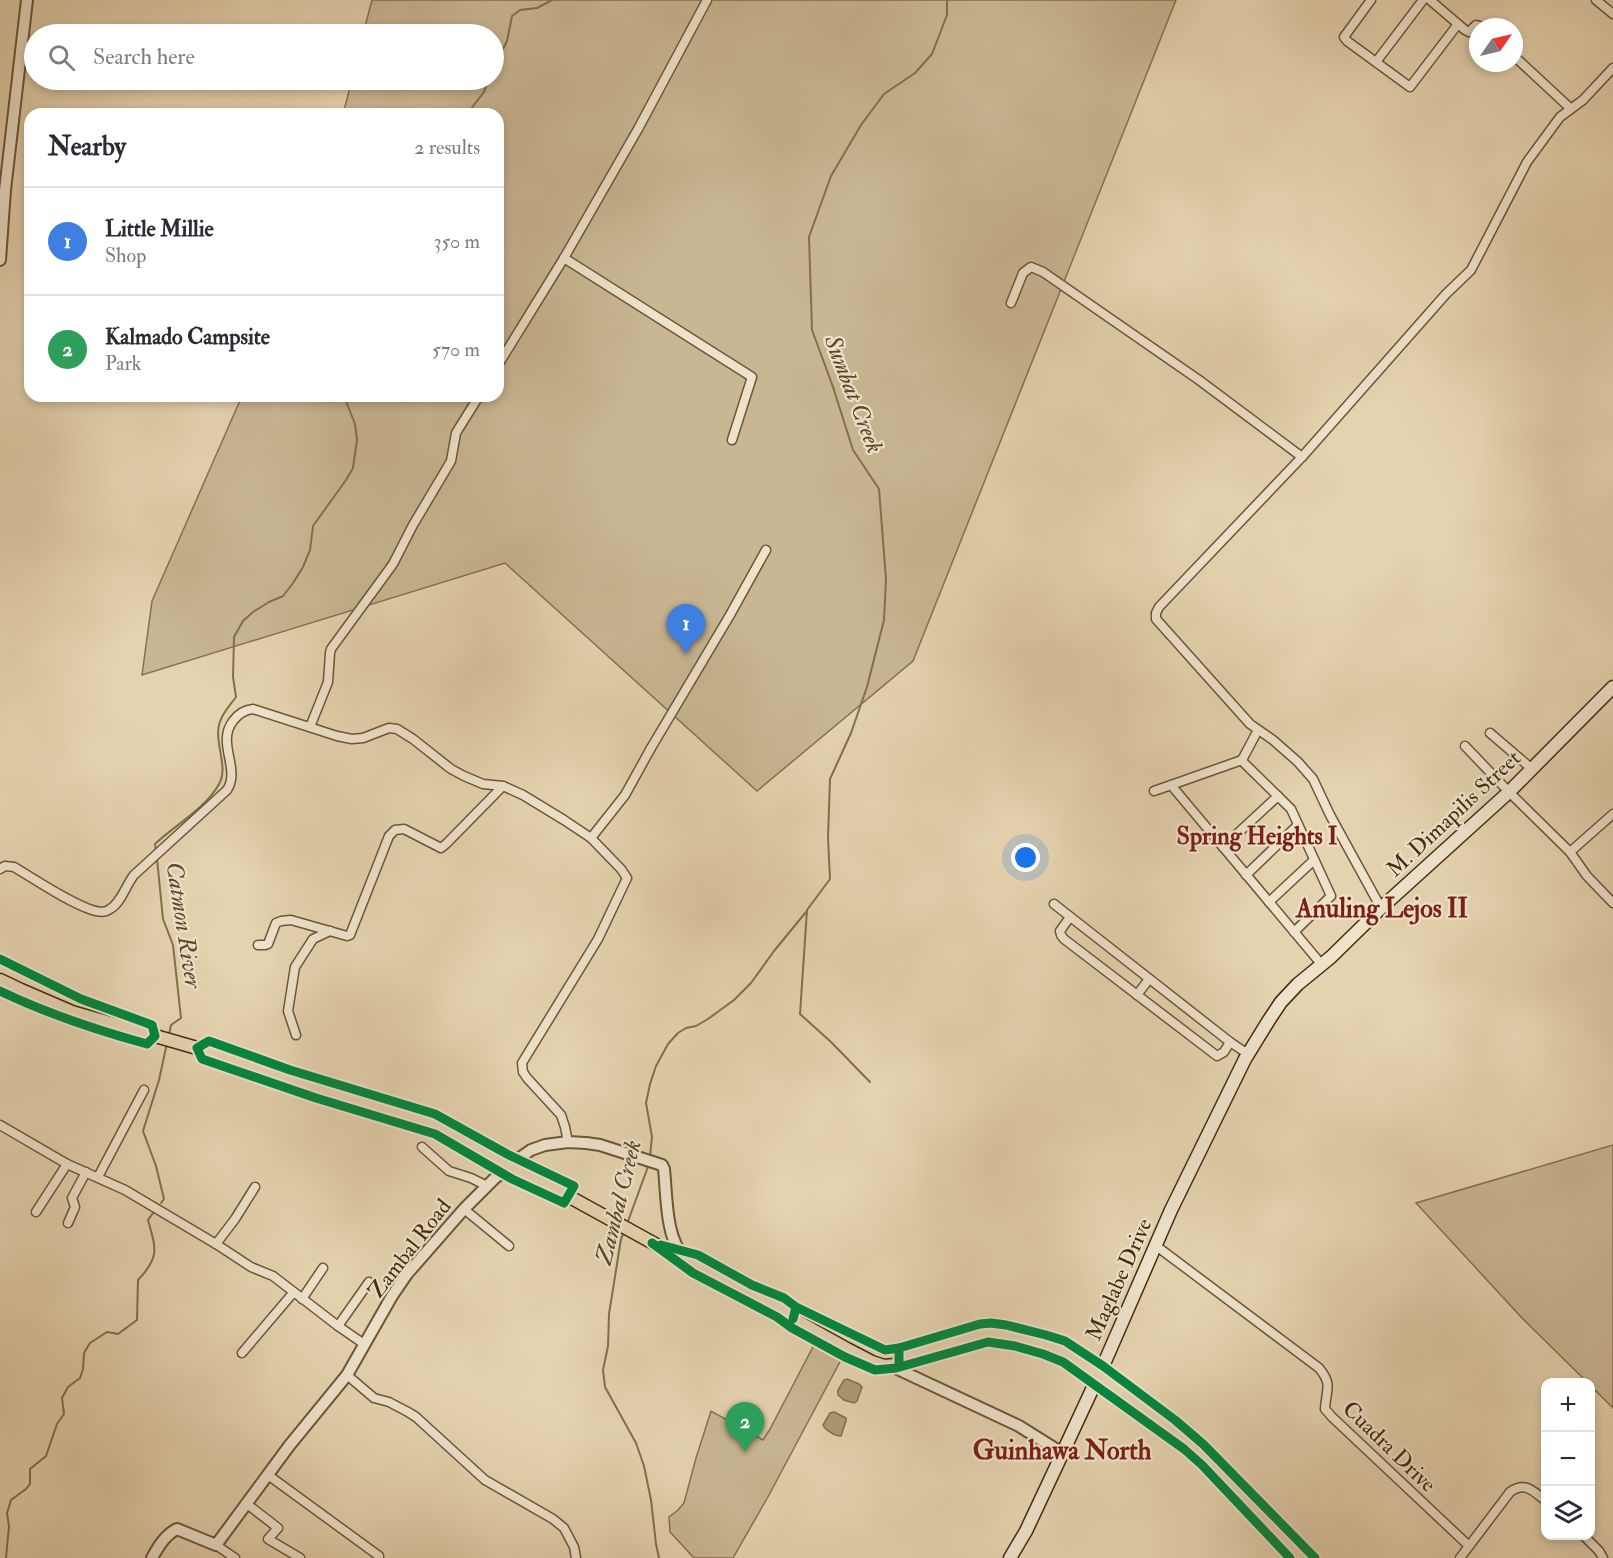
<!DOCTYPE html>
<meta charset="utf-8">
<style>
:root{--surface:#fff;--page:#f2f2f3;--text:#2b2b33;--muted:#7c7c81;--line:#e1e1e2;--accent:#7c3aed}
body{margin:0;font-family:"IM FELL Double Pica",serif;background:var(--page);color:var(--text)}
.controls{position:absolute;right:18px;bottom:18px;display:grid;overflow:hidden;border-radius:12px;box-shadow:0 3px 9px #0003}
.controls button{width:54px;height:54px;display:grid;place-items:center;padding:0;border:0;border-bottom:2px solid var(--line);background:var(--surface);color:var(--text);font:30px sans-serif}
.compass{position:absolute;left:1469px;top:18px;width:54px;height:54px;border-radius:50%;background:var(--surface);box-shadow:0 3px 9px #0003;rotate:56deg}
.you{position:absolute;left:1026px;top:858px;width:21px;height:21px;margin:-15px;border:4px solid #fff;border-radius:50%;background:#1a73e8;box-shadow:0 0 0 9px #1a73e833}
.badge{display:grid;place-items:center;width:39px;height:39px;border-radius:50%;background:var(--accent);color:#fff;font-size:20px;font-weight:700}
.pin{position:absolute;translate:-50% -50px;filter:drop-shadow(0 2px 3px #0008)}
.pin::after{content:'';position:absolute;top:32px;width:21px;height:18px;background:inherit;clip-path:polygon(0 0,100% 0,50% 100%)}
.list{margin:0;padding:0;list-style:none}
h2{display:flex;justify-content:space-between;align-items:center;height:78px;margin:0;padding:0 24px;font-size:26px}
h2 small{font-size:20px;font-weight:400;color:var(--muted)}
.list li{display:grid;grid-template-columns:39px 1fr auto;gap:18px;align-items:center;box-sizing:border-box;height:108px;padding:0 24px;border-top:2px solid var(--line)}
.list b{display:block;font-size:22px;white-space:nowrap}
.list p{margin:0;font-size:20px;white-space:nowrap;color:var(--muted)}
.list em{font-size:20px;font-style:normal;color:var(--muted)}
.icon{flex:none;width:33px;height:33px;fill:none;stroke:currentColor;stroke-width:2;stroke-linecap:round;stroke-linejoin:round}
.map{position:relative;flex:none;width:1613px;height:1558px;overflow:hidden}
.search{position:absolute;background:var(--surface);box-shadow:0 3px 9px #0003;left:24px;top:24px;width:480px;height:66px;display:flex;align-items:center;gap:15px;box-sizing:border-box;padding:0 21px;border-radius:33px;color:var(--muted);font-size:22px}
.panel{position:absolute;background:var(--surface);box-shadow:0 3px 9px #0003;left:24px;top:108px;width:480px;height:294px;border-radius:18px}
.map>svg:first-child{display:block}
.green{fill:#c9b693;stroke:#867150;stroke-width:1.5}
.water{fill:#ae9a78;stroke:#836e4d;stroke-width:1.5}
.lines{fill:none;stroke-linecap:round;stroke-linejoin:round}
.stream{stroke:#836e4d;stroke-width:2}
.minor-casing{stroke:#6c5636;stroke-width:11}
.tertiary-casing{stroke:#6c5636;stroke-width:14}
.secondary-casing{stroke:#432c0d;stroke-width:15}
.primary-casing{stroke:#432c0d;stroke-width:15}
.minor{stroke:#eee2cb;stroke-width:8}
.tertiary{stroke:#eee2cb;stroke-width:10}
.secondary{stroke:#eee2cb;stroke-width:12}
.primary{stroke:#e5d2af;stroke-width:12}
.cycleway-casing{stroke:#eee2cb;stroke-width:13}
.cycleway{stroke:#00873e;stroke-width:9}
.labels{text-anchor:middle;stroke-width:4.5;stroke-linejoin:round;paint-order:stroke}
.street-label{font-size:22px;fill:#432c0d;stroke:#eee2cb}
.water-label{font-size:24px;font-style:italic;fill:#5e4828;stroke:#eee2cb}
.neighbourhood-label{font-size:24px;font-weight:bold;fill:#7a1f14;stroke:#eee2cb}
.quarter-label{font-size:26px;font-weight:bold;fill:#7a1f14;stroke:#eee2cb}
</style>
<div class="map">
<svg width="1613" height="1558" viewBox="0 0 1613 1558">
<rect width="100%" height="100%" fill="#e5d2af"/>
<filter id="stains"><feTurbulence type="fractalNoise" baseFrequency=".00333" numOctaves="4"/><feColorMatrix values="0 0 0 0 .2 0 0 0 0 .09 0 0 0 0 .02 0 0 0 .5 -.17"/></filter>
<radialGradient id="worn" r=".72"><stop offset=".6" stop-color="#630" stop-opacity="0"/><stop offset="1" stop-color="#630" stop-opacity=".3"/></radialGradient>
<g class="green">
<path d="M372 0H1176L913 661 757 791 505 563 142 675 152 601 242 396H498V114H343L352 80H494V34H363Z"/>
<path d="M1613 1145V1408L1591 1386 1590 1382H1587L1521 1317 1416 1203Z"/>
<path d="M815 1343 842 1358 769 1495 733 1558H694L670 1532 669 1517 678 1510 684 1503 696 1458 711 1411 763 1440 770 1429Z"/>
</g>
<g class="water">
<path d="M847 1379 859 1384 862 1387 857 1401 854 1403 844 1400 838 1395V1390L844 1380Z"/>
<path d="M834 1412 846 1418V1421L841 1436C835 1436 825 1430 823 1425L830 1413Z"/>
</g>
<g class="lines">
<g class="stream">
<path d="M494 67 507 41 512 16 520 10 537 8 552 0"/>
<path d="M467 114 484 92 488 80"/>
<path d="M156 851 155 844C174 826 207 807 219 784 229 767 214 743 219 725 221 714 230 705 236 697L233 677 234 637 243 621 253 612 269 602 283 596 293 583 303 567 310 550 313 526 346 480 353 468 357 440 355 424 344 396"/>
<path d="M157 859 163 919 173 945 181 1018 171 1025 169 1035"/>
<path d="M870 1082 831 1042 800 1014 807 910 830 879 828 838 830 779 851 733 867 687 884 620 886 579 879 489 853 450 833 387 812 330 809 237 831 176 861 125 884 94 915 73 932 54 947 15V0"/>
<path d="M650 1156 652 1137 646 1103 650 1084 656 1066 668 1044 678 1033 686 1028 696 1026 708 1019 734 1000 751 983 774 951 806 912"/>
<path d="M161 1203 164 1199 156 1166 143 1131 159 1080 167 1043"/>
<path d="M627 1224 649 1164"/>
<path d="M624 1232 621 1239 609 1314 608 1346 603 1370 605 1387 636 1443 644 1466 651 1500 656 1544 659 1558"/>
<path d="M6 1558 9 1526 7 1513 11 1500 26 1489 30 1484V1469L46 1456 57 1424 64 1414 62 1398 68 1387 80 1378 83 1369 84 1353 90 1343 107 1332 118 1334 137 1320 138 1280C160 1257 156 1249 148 1220L153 1213"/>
</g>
<defs>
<g id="minor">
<path d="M1371 0 1344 37 1347 41 1410 87 1458 24"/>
<path d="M1430 0 1465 30 1469 32 1476 25 1482 27"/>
<path d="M1596 0 1613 14"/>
<path d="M1514 56 1570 108"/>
<path d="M1376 62 1423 0"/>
<path d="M564 258 752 377 732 440"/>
<path d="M1011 303 1023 273 1031 267 1043 272 1199 380 1302 457"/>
<path d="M498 365 564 258 638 129 707 0"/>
<path d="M310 727 328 682 330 653 331 649 393 564 413 525 451 461 456 433 479 396"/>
<path d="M1490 733 1532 769"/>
<path d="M1465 746 1509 792 1570 852 1587 876 1613 903"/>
<path d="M1241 760 1291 809 1331 896 1294 932"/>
<path d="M1171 785 1322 965"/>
<path d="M1154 791 1242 760 1258 730"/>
<path d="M591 838 625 795 651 748 730 615 766 550"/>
<path d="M1223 847 1278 796"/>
<path d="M1570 852 1613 814"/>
<path d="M0 869 5 866 14 867C36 880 68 902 92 910 98 912 105 913 110 909 121 903 126 885 134 875L227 790C241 769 216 743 233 721 238 714 244 710 253 709L337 736 352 739 363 738 389 728 397 729 413 739 451 769 464 776 483 784 503 786 523 795 564 820 591 838 621 869 627 878 598 939 522 1063 523 1072 527 1078 561 1115 565 1127 568 1142"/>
<path d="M1246 875 1298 825"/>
<path d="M1269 902 1314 860"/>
<path d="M1054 904 1230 1042 1248 1054"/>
<path d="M1381 908 1330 815 1313 779 1298 762 1273 740 1250 724 1156 619V613L1159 607 1302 457 1446 294 1471 270 1527 162 1560 117 1583 100 1613 68"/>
<path d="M1070 917 1060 931 1061 935 1064 939 1217 1056 1224 1052 1230 1042"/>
<path d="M258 945H265L268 944 276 923 281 921 291 920 347 936 350 935 389 836 395 830 404 829 441 848 446 844 503 786"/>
<path d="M1137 995 1149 979"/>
<path d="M296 1035 288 1011 295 967 313 939 330 931"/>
<path d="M0 1125 67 1164 125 1190 216 1244 251 1267 273 1276 338 1326 364 1344"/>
<path d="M422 1147 449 1171 471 1178 487 1186"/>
<path d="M98 1177 144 1090"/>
<path d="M464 1209 509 1246"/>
<path d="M36 1212 67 1164"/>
<path d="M68 1223 75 1207 72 1198 86 1172"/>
<path d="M216 1244 235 1219 255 1187"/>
<path d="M1155 1245 1319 1368C1333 1385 1326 1389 1325 1409L1332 1417 1469 1546"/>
<path d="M302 1299 323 1268"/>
<path d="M338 1326 369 1282"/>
<path d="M242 1353 293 1293"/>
<path d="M347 1375 374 1398 389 1402 408 1412 416 1417 485 1480 553 1519 564 1528 574 1547 576 1558"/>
<path d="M268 1475 379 1556"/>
<path d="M247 1504 278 1528 268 1539 300 1558"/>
<path d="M1584 1536 1599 1551 1603 1558"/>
<path d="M216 1545 235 1558"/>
<path d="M1460 1558 1510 1492C1525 1481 1533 1491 1546 1501"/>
</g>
<g id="tertiary">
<path d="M0 260 5 190 27 0"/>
<path d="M891 1366 1019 1426 1062 1453"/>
<path d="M152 1558C158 1547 165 1535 177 1529L216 1545 289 1446 347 1375 392 1296 407 1274 464 1209 494 1179 518 1159 531 1150 545 1145 568 1142 586 1143 600 1145 662 1165 664 1169C667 1196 665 1240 686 1259"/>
</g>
<path id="secondary" d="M1010 1558 1026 1531 1056 1467 1103 1366 1171 1210 1245 1059 1269 1020 1281 1002 1298 984 1331 957 1381 908 1509 792 1613 687"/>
<path id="primary" d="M0 980 21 990 72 1012 197 1048 435 1124 509 1166 568 1196 693 1265 781 1308 793 1319 847 1349 872 1362 884 1366 895 1365 913 1354 982 1333 996 1334 1019 1338 1060 1351 1099 1375 1173 1429 1206 1458 1302 1558"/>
</defs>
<use href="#minor" class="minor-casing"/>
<use href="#tertiary" class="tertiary-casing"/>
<use href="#secondary" class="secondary-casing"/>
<use href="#primary" class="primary-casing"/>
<use href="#minor" class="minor"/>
<use href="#tertiary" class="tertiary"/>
<use href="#secondary" class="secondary"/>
<use href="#primary" class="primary"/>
<defs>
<g id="cycleway">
<path d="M0 959 81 999 152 1025 155 1036 147 1044C96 1030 48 1014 0 991"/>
<path d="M209 1041 290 1070 435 1114 507 1154 574 1186 564 1203 512 1179 435 1134 316 1098 202 1059 197 1048Z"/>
<path d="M652 1243 693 1273 777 1317 792 1328 845 1357 875 1370 896 1368 988 1342 1015 1346 1043 1354 1063 1362 1184 1449 1202 1465 1290 1558"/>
<path d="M661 1245 698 1255 752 1285 784 1298 796 1307 793 1319"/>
<path d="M796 1307 885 1350 899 1348"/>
<path d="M899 1363V1348L980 1324 991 1323 1006 1325 1046 1335 1065 1341 1103 1366 1175 1420 1203 1444 1315 1558"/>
</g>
</defs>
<use href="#cycleway" class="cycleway-casing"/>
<use href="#cycleway" class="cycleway"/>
</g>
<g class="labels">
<g class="street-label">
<text transform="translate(1453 813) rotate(-43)" y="8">M. Dimapilis Street</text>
<text transform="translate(409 1248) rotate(-52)" y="8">Zambal Road</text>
<text transform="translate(1118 1279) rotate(-66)" y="8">Maglabe Drive</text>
<text transform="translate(1390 1446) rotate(44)" y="8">Cuadra Drive</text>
</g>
<g class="water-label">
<text transform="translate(854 394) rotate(69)" y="8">Sumbat Creek</text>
<text transform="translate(184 925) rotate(81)" y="8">Catmon River</text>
<text transform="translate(618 1202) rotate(-76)" y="8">Zambal Creek</text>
</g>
<g class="neighbourhood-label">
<text x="1257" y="844">Spring Heights I</text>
</g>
<g class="quarter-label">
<text x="1382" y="917">Anuling Lejos II</text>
<text x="1062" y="1459">Guinhawa North</text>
</g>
</g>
<rect width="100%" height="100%" filter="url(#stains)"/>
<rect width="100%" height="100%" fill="url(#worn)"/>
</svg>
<div class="controls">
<button>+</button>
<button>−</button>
<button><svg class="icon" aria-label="layers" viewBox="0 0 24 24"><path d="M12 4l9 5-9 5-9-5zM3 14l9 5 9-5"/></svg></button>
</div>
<svg class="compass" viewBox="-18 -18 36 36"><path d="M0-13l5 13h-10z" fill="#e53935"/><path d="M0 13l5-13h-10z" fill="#7c7c81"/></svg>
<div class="you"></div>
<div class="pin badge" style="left:686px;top:654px;background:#3f7fe0">1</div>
<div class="pin badge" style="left:745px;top:1452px;background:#2e9e5b">2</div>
<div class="search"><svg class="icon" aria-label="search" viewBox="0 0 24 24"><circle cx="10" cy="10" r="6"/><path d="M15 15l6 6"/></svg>Search here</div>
<section class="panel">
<h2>Nearby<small>2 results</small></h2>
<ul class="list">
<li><span class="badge" style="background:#3f7fe0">1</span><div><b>Little Millie</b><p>Shop</p></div><em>350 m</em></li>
<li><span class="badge" style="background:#2e9e5b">2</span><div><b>Kalmado Campsite</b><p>Park</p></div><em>570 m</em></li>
</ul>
</section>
</div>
